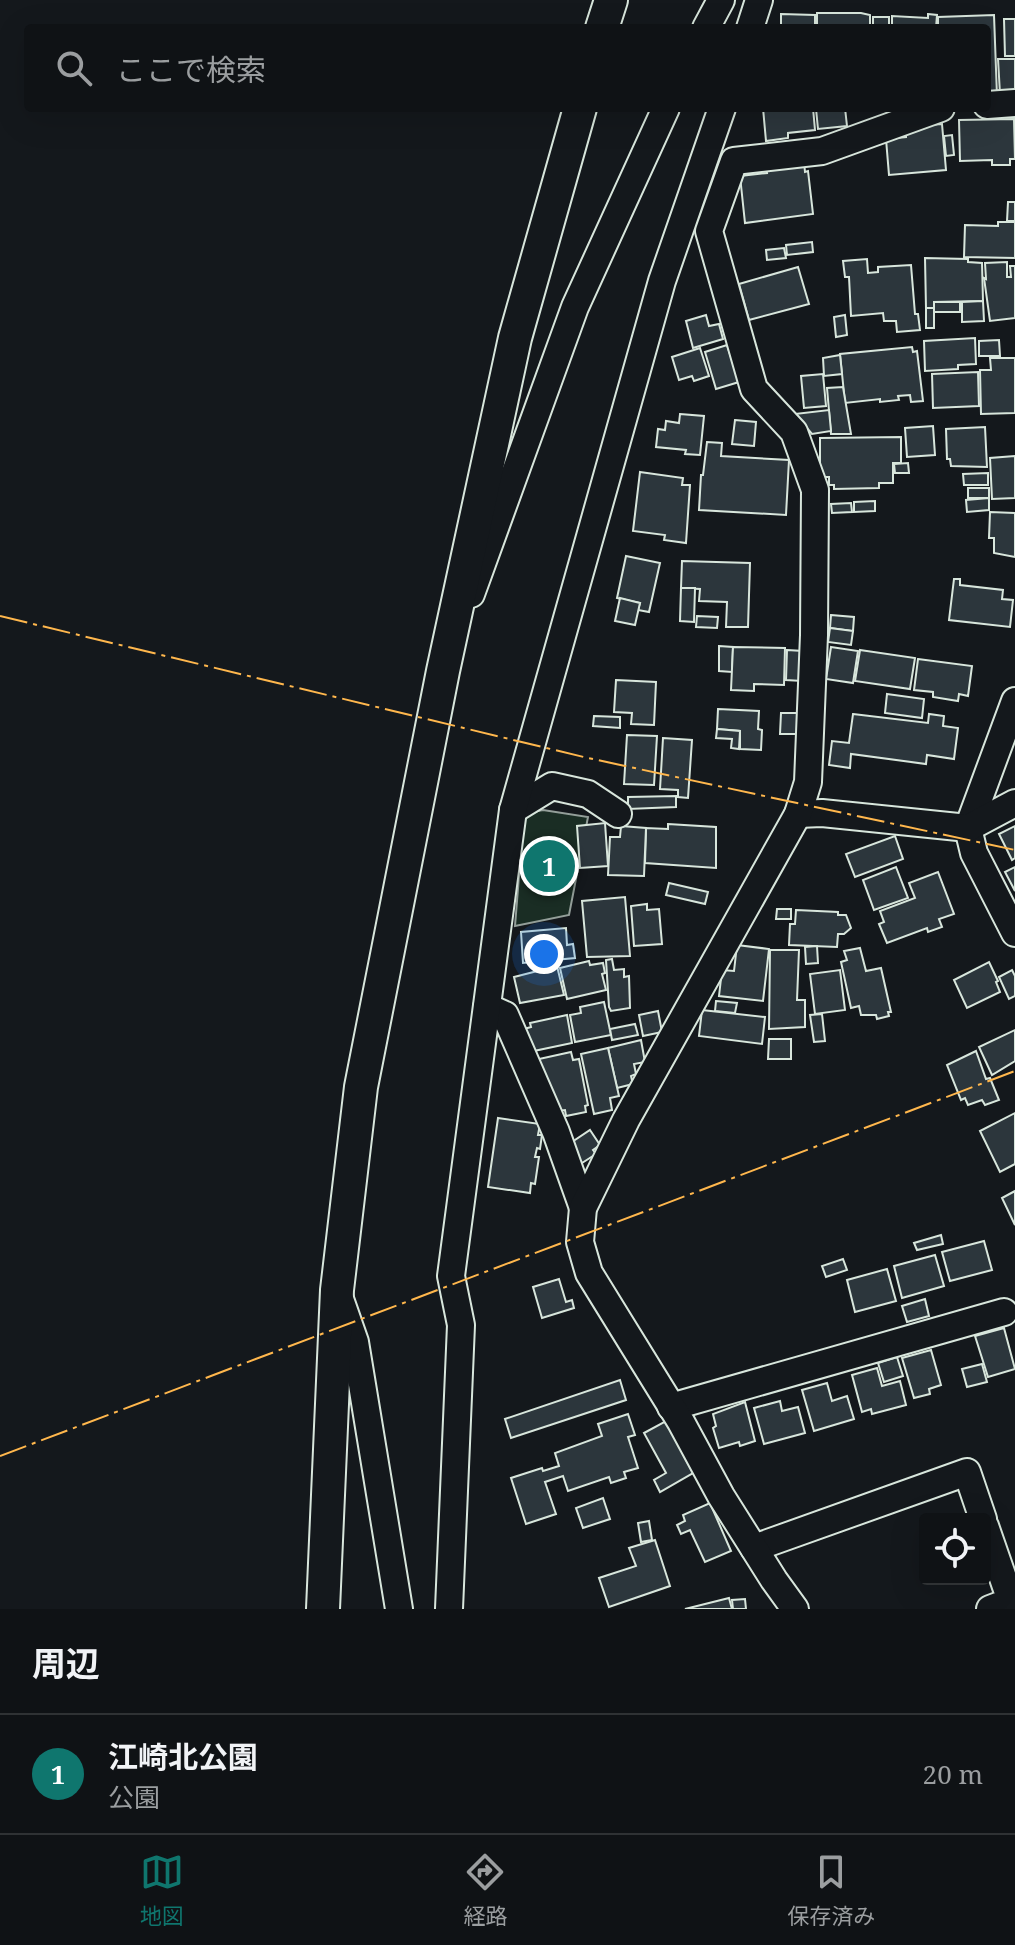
<!DOCTYPE html>
<html lang="ja">
<meta charset="utf-8">
<style>
:root{--surface:#0f1215;--page:#181b1e;--text:#f1f3f6;--muted:#9b9ea0;--line:#2f3234;--accent:#0f766e}
body{margin:0;font-family:"Noto Serif","Noto Sans JP",serif;background:var(--page);color:var(--text)}
.controls{position:absolute;right:24px;bottom:24px;display:grid;overflow:hidden;border-radius:8px;box-shadow:0 8px 32px #0002}
.controls button{width:72px;height:72px;display:grid;place-items:center;padding:0;border:0;border-bottom:2px solid var(--line);background:var(--surface);color:var(--text);font:40px sans-serif}
.you{position:absolute;left:544px;top:954px;width:28px;height:28px;margin:-20px;border:6px solid #fff;border-radius:50%;background:#1a73e8;box-shadow:0 0 0 12px #1a73e833}
.badge{display:grid;place-items:center;width:52px;height:52px;border-radius:50%;background:var(--accent);color:#fff;font-size:26px;font-weight:700}
.pin{position:absolute;translate:-50% -50%;border:4px solid #fff;box-shadow:0 2px 8px #0006}
.list{margin:0;padding:0;list-style:none}
h2{display:flex;justify-content:space-between;align-items:center;height:104px;margin:0;padding:0 32px;font-size:34px}
h2 small{font-size:26px;font-weight:400;color:var(--muted)}
.list li{display:grid;grid-template-columns:52px 1fr auto;gap:24px;align-items:center;box-sizing:border-box;height:120px;padding:0 32px;border-top:2px solid var(--line)}
.list b{display:block;font-size:30px;white-space:nowrap}
.list p{margin:0;font-size:26px;white-space:nowrap;color:var(--muted)}
.list em{font-size:26px;font-style:normal;color:var(--muted)}
.icon{flex:none;width:44px;height:44px;fill:none;stroke:currentColor;stroke-width:2;stroke-linecap:round;stroke-linejoin:round}
.map{position:relative;flex:none;width:1015px;height:1609px;overflow:hidden}
.search{position:absolute;background:var(--surface);box-shadow:0 8px 32px #0002;left:24px;right:24px;top:24px;height:88px;display:flex;align-items:center;gap:20px;box-sizing:border-box;padding:0 28px;border-radius:8px;color:var(--muted);font-size:30px}
.sheet{height:224px;background:var(--surface)}
nav{display:flex;justify-content:space-around;align-items:center;box-sizing:border-box;height:112px;border-top:2px solid var(--line);background:var(--surface);font-size:22px;color:var(--muted)}
nav a{display:grid;justify-items:center;gap:4px}
nav .on{color:var(--accent)}
.map>svg:first-child{display:block}
.green{fill:#1a2d24;stroke:#939e99;stroke-width:2}
.building{fill:#2c363c;stroke:#d8e6dc;stroke-width:2}
.lines{fill:none;stroke-linecap:round;stroke-linejoin:round}
.minor-casing{stroke:#d8e6dc;stroke-width:30}
.tertiary-casing{stroke:#d8e6dc;stroke-width:36}
.minor{stroke:#14181c;stroke-width:26}
.tertiary{stroke:#14181c;stroke-width:32}
.power{stroke:#ffb74d;stroke-width:2;stroke-dasharray:28 6 4 6;stroke-linecap:butt}
</style>
<div class="map">
<svg width="1015" height="1609" viewBox="0 0 1015 1609">
<rect width="100%" height="100%" fill="#14181c"/>
<path class="green" d="M543 810 588 817 569 915 515 926 524 814Z"/>
<g class="building">
<path d="M817 13H861L870 15V28H817Z"/>
<path d="M781 14 815 15V28H781Z"/>
<path d="M928 14 937 15 936 28H892V16L928 18Z"/>
<path d="M994 15 997 96H987V28H938V17Z"/>
<rect x="873" y="17" width="16" height="11"/>
<path d="M1004 19H1015V56H1005Z"/>
<path d="M998 59H1015V94H1000Z"/>
<path d="M763 108H813L815 130 788 133V138L766 141Z"/>
<path d="M845 108 847 126 818 129 816 109Z"/>
<path d="M1014 119 1015 159H1010V165H992V160L960 161 959 120Z"/>
<path d="M942 124 946 170 889 175 886 139 906 137V132L916 131V126Z"/>
<path d="M952 135 954 155 946 156 944 136Z"/>
<path d="M804 162 805 172 808 171 813 214 745 223 740 176 767 173 766 167Z"/>
<path d="M1008 202H1015V221H1007Z"/>
<path d="M998 222H1015V258L964 257 965 225 998 226Z"/>
<path d="M812 242 813 252 787 255 786 245Z"/>
<path d="M784 248 786 258 767 260 766 250Z"/>
<path d="M925 258 968 259V262L982 263 983 301 934 302V308H926Z"/>
<path d="M867 259 868 273 878 272V267L911 265 915 314H918L920 330 897 332 896 321H884L883 313 851 316 849 277H845L843 261Z"/>
<path d="M1007 262V277H1011L1010 266H1015V318L990 321 984 278 986 279 985 263Z"/>
<path d="M798 267 809 304 749 320 739 284Z"/>
<path d="M983 301 984 321 962 322V302Z"/>
<rect x="934" y="302" width="26" height="10"/>
<rect x="926" y="308" width="8" height="20"/>
<path d="M706 315 709 326 719 324 723 339 693 348 686 321Z"/>
<path d="M845 315 847 335 836 337 834 317Z"/>
<path d="M975 338 976 364 958 365V369L925 371 924 341Z"/>
<path d="M999 340 1000 356H979V341Z"/>
<path d="M727 345 739 382 716 389 705 352Z"/>
<path d="M912 347 913 352 917 351 923 401 911 402 910 395 898 396 899 400 880 402V399L845 403 840 354Z"/>
<path d="M700 348 709 376 694 381 692 376 679 380 672 357Z"/>
<path d="M840 355 842 374 824 376 823 358Z"/>
<path d="M990 358H1015V413L981 414 980 370H991Z"/>
<path d="M978 372 979 406 933 408 932 374Z"/>
<path d="M823 374 826 406 804 408 801 376Z"/>
<path d="M843 387 851 434H831L827 388Z"/>
<path d="M829 410 831 431 812 434 795 414Z"/>
<path d="M680 414 704 416 700 455 685 454 686 450 656 447 658 429 665 430 666 421 679 423Z"/>
<path d="M735 420 756 422 754 446 732 444Z"/>
<path d="M933 426 935 455 907 457 905 428Z"/>
<path d="M985 427 987 467 951 466 950 459H947L946 429Z"/>
<path d="M901 437V463H893V483H879V488L834 489V485H829V477H820V438Z"/>
<path d="M707 442 722 443 721 456 789 460 786 515 699 510 701 475H703Z"/>
<path d="M1015 456V498L992 499 990 458Z"/>
<path d="M908 463 909 473H895L894 464Z"/>
<path d="M640 472 683 478 682 485H690L686 543 664 540 665 535 633 531Z"/>
<path d="M988 473V485H964L963 474Z"/>
<rect x="968" y="488" width="21" height="10"/>
<path d="M989 498V510L967 512 966 500Z"/>
<path d="M875 501V511L854 512V502Z"/>
<path d="M851 503 852 512 832 513 831 504Z"/>
<path d="M990 512 1015 513V557L994 553V538H989Z"/>
<path d="M626 556 660 563 649 612 638 610 640 603 617 598Z"/>
<path d="M682 561 750 563 748 627H726L727 602 699 601 700 589 681 588Z"/>
<path d="M954 579H960V585L1003 590 1002 599 1013 600 1010 627 949 620Z"/>
<path d="M681 588H695L694 622 680 621Z"/>
<path d="M620 598 640 603 635 625 615 621Z"/>
<path d="M831 615 854 617 853 631 830 628Z"/>
<path d="M697 616 718 617 717 628 696 627Z"/>
<path d="M830 628 853 631 851 645 828 642Z"/>
<path d="M719 646 733 647 732 672 719 671Z"/>
<path d="M733 647 785 648 784 685 754 684V691L731 690Z"/>
<path d="M831 647 858 651 853 683 826 679Z"/>
<path d="M787 650 803 651 802 681 786 680Z"/>
<path d="M860 650 915 658 910 689 855 681Z"/>
<path d="M918 659 972 666 968 696 959 694 958 701 933 697V692L914 690Z"/>
<path d="M616 680 656 682 654 725 631 724 632 713 614 712Z"/>
<path d="M887 694 924 699 922 718 885 713Z"/>
<path d="M718 709 759 711 758 729 762 730 761 750 740 749V731L717 729Z"/>
<path d="M781 713H800L799 734H780Z"/>
<path d="M853 714 928 723 929 714 944 716 943 726 958 728 954 759 927 755 926 764 851 754 850 768 829 765 832 741 849 743Z"/>
<path d="M594 716 620 717V728L593 726Z"/>
<path d="M717 729 740 731 739 749 731 748 732 739 716 738Z"/>
<path d="M627 735 657 736 654 785 624 784Z"/>
<path d="M663 738 692 740 688 798 678 797V790L660 789Z"/>
<path d="M676 796V807L628 809V797Z"/>
<path d="M605 823 608 866 580 868 577 826Z"/>
<path d="M668 824 716 827V868L645 863 646 828 668 829Z"/>
<path d="M621 826 646 828 644 876 608 875 610 837H620Z"/>
<path d="M1015 826V858L1012 860 999 834Z"/>
<path d="M895 836 903 859 855 877 846 854Z"/>
<path d="M896 867 908 898 874 910 863 880Z"/>
<path d="M1015 867V891L1005 872Z"/>
<path d="M938 872 954 914 939 919 942 927 928 932 927 928 887 943 879 924 884 922 880 911 915 898 909 883Z"/>
<path d="M669 883 708 892 705 904 666 895Z"/>
<path d="M625 897 630 956 587 957 582 901Z"/>
<path d="M647 904V910L659 909 662 944 634 946 631 906Z"/>
<path d="M777 909H791V919H776Z"/>
<path d="M796 910 838 912V915H846L851 928 844 934H838L837 947 789 945 790 924H795Z"/>
<path d="M566 928 567 945 573 944 575 958 523 963 521 932Z"/>
<path d="M737 945 769 949 763 1001 719 996 722 970 734 971Z"/>
<path d="M817 946 818 963 806 964 805 947Z"/>
<path d="M860 948 866 971 881 968 891 1012H888L889 1016 877 1019 876 1015H861L859 1006 851 1008 841 962 847 960 844 951Z"/>
<path d="M770 950H799L797 1000H805V1027L769 1029Z"/>
<path d="M612 959 614 970 624 969V977L629 976 630 1008 611 1011 609 1007 606 960Z"/>
<path d="M589 961 590 965 603 963 605 973 602 974 606 990 567 999 560 968Z"/>
<path d="M989 962 998 981 996 982 1000 992 967 1008 954 980Z"/>
<path d="M557 966 564 995 520 1003 514 977Z"/>
<path d="M840 970 845 1010 815 1014 810 974Z"/>
<path d="M1012 970 1015 976V996L1009 999 999 977Z"/>
<path d="M716 1001 737 1003 735 1013 715 1011Z"/>
<path d="M604 1002 611 1035 575 1042 570 1015 581 1013 580 1007Z"/>
<path d="M702 1010 765 1017 762 1044 699 1036Z"/>
<path d="M658 1011 662 1032 643 1036 639 1015Z"/>
<path d="M822 1014 825 1041 814 1042 810 1015Z"/>
<path d="M567 1015 572 1043 529 1052 524 1029 531 1027 530 1023Z"/>
<path d="M635 1024 638 1035 612 1040 610 1029Z"/>
<path d="M1015 1030V1061L992 1075 979 1047Z"/>
<path d="M769 1039H791V1059H768Z"/>
<path d="M641 1040 645 1062 634 1064 636 1074 631 1076 633 1084 617 1088 608 1048Z"/>
<path d="M608 1048 619 1096 610 1098 612 1110 594 1114 581 1054Z"/>
<path d="M976 1051 986 1079 990 1078 999 1100 985 1105 982 1100 968 1105 965 1098 961 1100 947 1065Z"/>
<path d="M571 1052 573 1060 579 1059 588 1105 585 1106 586 1112 566 1116 565 1110 557 1111 540 1069 539 1059Z"/>
<path d="M1015 1113V1164L1000 1172 980 1131Z"/>
<path d="M498 1118 540 1124 538 1135H542L540 1149 537 1148 535 1157H539L535 1184 531 1183 530 1193 488 1187Z"/>
<path d="M590 1130 600 1145 593 1150 596 1154 582 1163 569 1144Z"/>
<path d="M1015 1191V1225L1002 1198Z"/>
<path d="M941 1235 943 1244 917 1250 914 1243Z"/>
<path d="M984 1241 992 1270 950 1281 942 1252Z"/>
<path d="M935 1255 944 1286 902 1298 894 1266Z"/>
<path d="M843 1259 847 1270 826 1277 822 1266Z"/>
<path d="M887 1269 896 1301 855 1312 847 1280Z"/>
<path d="M559 1279 566 1302 572 1300 574 1308 542 1318 533 1287Z"/>
<path d="M925 1299 929 1316 907 1322 902 1306Z"/>
<path d="M1004 1328 1015 1369 988 1377 975 1336Z"/>
<path d="M931 1350 941 1385 929 1389 930 1394 914 1398 902 1358Z"/>
<path d="M897 1357 903 1376 884 1382 878 1363Z"/>
<path d="M982 1364 987 1382 967 1387 962 1369Z"/>
<path d="M877 1368 882 1386 900 1381 906 1405 872 1414 871 1409 862 1412 852 1375Z"/>
<path d="M620 1380 626 1400 511 1438 505 1419Z"/>
<path d="M827 1383 832 1401 847 1396 854 1419 814 1431 802 1390Z"/>
<path d="M780 1401 782 1411 798 1407 805 1433 764 1444 754 1408Z"/>
<path d="M745 1402 755 1441 740 1446 739 1442 719 1448 713 1428 716 1426 713 1414Z"/>
<path d="M628 1414 635 1435 628 1437 638 1468 624 1472 626 1478 611 1483 609 1477 568 1491 563 1476 545 1482 556 1514 526 1524 511 1478 542 1468 543 1471 559 1466 555 1453 602 1436 598 1424Z"/>
<path d="M666 1421 693 1473 660 1492 654 1480 666 1473 644 1433Z"/>
<path d="M603 1498 610 1519 583 1528 576 1508Z"/>
<path d="M710 1503 731 1551 705 1562 690 1530 681 1534 677 1525 685 1521 683 1515Z"/>
<path d="M649 1521 652 1540 641 1542 638 1523Z"/>
<path d="M655 1540 670 1586 609 1607 599 1578 636 1566 629 1548Z"/>
<path d="M729 1598 732 1609H685Z"/>
<path d="M745 1599 746 1609H733L732 1600Z"/>
</g>
<g class="lines">
<defs>
<g id="minor">
<path d="M706 28 721 0"/>
<path d="M750 28 759 0"/>
<path d="M987 105 1015 103"/>
<path d="M471 594 575 307 666 108"/>
<path d="M1015 701 968 828 974 853 1015 933"/>
<path d="M513 810 552 786 588 794 618 814"/>
<path d="M798 814 822 813 968 828 1015 803"/>
<path d="M487 1007 505 1015 556 1132 583 1208"/>
<path d="M340 1299 355 1342 399 1609"/>
<path d="M671 1407 1004 1312"/>
<path d="M985 1526 1011 1601 990 1609"/>
<path d="M754 1548 967 1472 983 1519"/>
<path d="M449 1609 461 1325 451 1276 513 810 662 281 722 108"/>
<path d="M795 1609 774 1580 721 1496 681 1422 589 1273 580 1242 583 1208 626 1120 798 814 808 782 814 635 815 490 794 432 754 389 709 231 734 161 822 151 941 108"/>
</g>
<g id="tertiary">
<path d="M602 28 611 0"/>
<path d="M323 1609 337 1290 361 1087 443 671 515 338 580 108"/>
</g>
</defs>
<use href="#minor" class="minor-casing"/>
<use href="#tertiary" class="tertiary-casing"/>
<use href="#minor" class="minor"/>
<use href="#tertiary" class="tertiary"/>
<g class="power">
<path d="M0 616 588 758 1015 850"/>
<path d="M0 1456 1015 1071"/>
</g>
</g>
</svg>
<div class="controls">
<button><svg class="icon" aria-label="locate" viewBox="0 0 24 24"><circle cx="12" cy="12" r="6"/><path d="M12 2v4M12 18v4M2 12h4M18 12h4"/></svg></button>
</div>
<div class="you"></div>
<div class="pin badge" style="left:549px;top:866px">1</div>
<div class="search"><svg class="icon" aria-label="search" viewBox="0 0 24 24"><circle cx="10" cy="10" r="6"/><path d="M15 15l6 6"/></svg>ここで検索</div>
</div>
<section class="sheet">
<h2>周辺<small></small></h2>
<ul class="list">
<li><span class="badge">1</span><div><b>江崎北公園</b><p>公園</p></div><em>20 m</em></li>
</ul>
</section>
<nav>
<a class="on"><svg class="icon" aria-label="map" viewBox="0 0 24 24"><path d="M3 6l6-2 6 2 6-2v14l-6 2-6-2-6 2zM9 4v14M15 6v14"/></svg>地図</a>
<a><svg class="icon" aria-label="directions" viewBox="0 0 24 24"><path d="M12 3l9 9-9 9-9-9zM9 14v-3h6M13 9l2 2-2 2"/></svg>経路</a>
<a><svg class="icon" aria-label="saved" viewBox="0 0 24 24"><path d="M7 4h10v16l-5-4-5 4z"/></svg>保存済み</a>
</nav>
